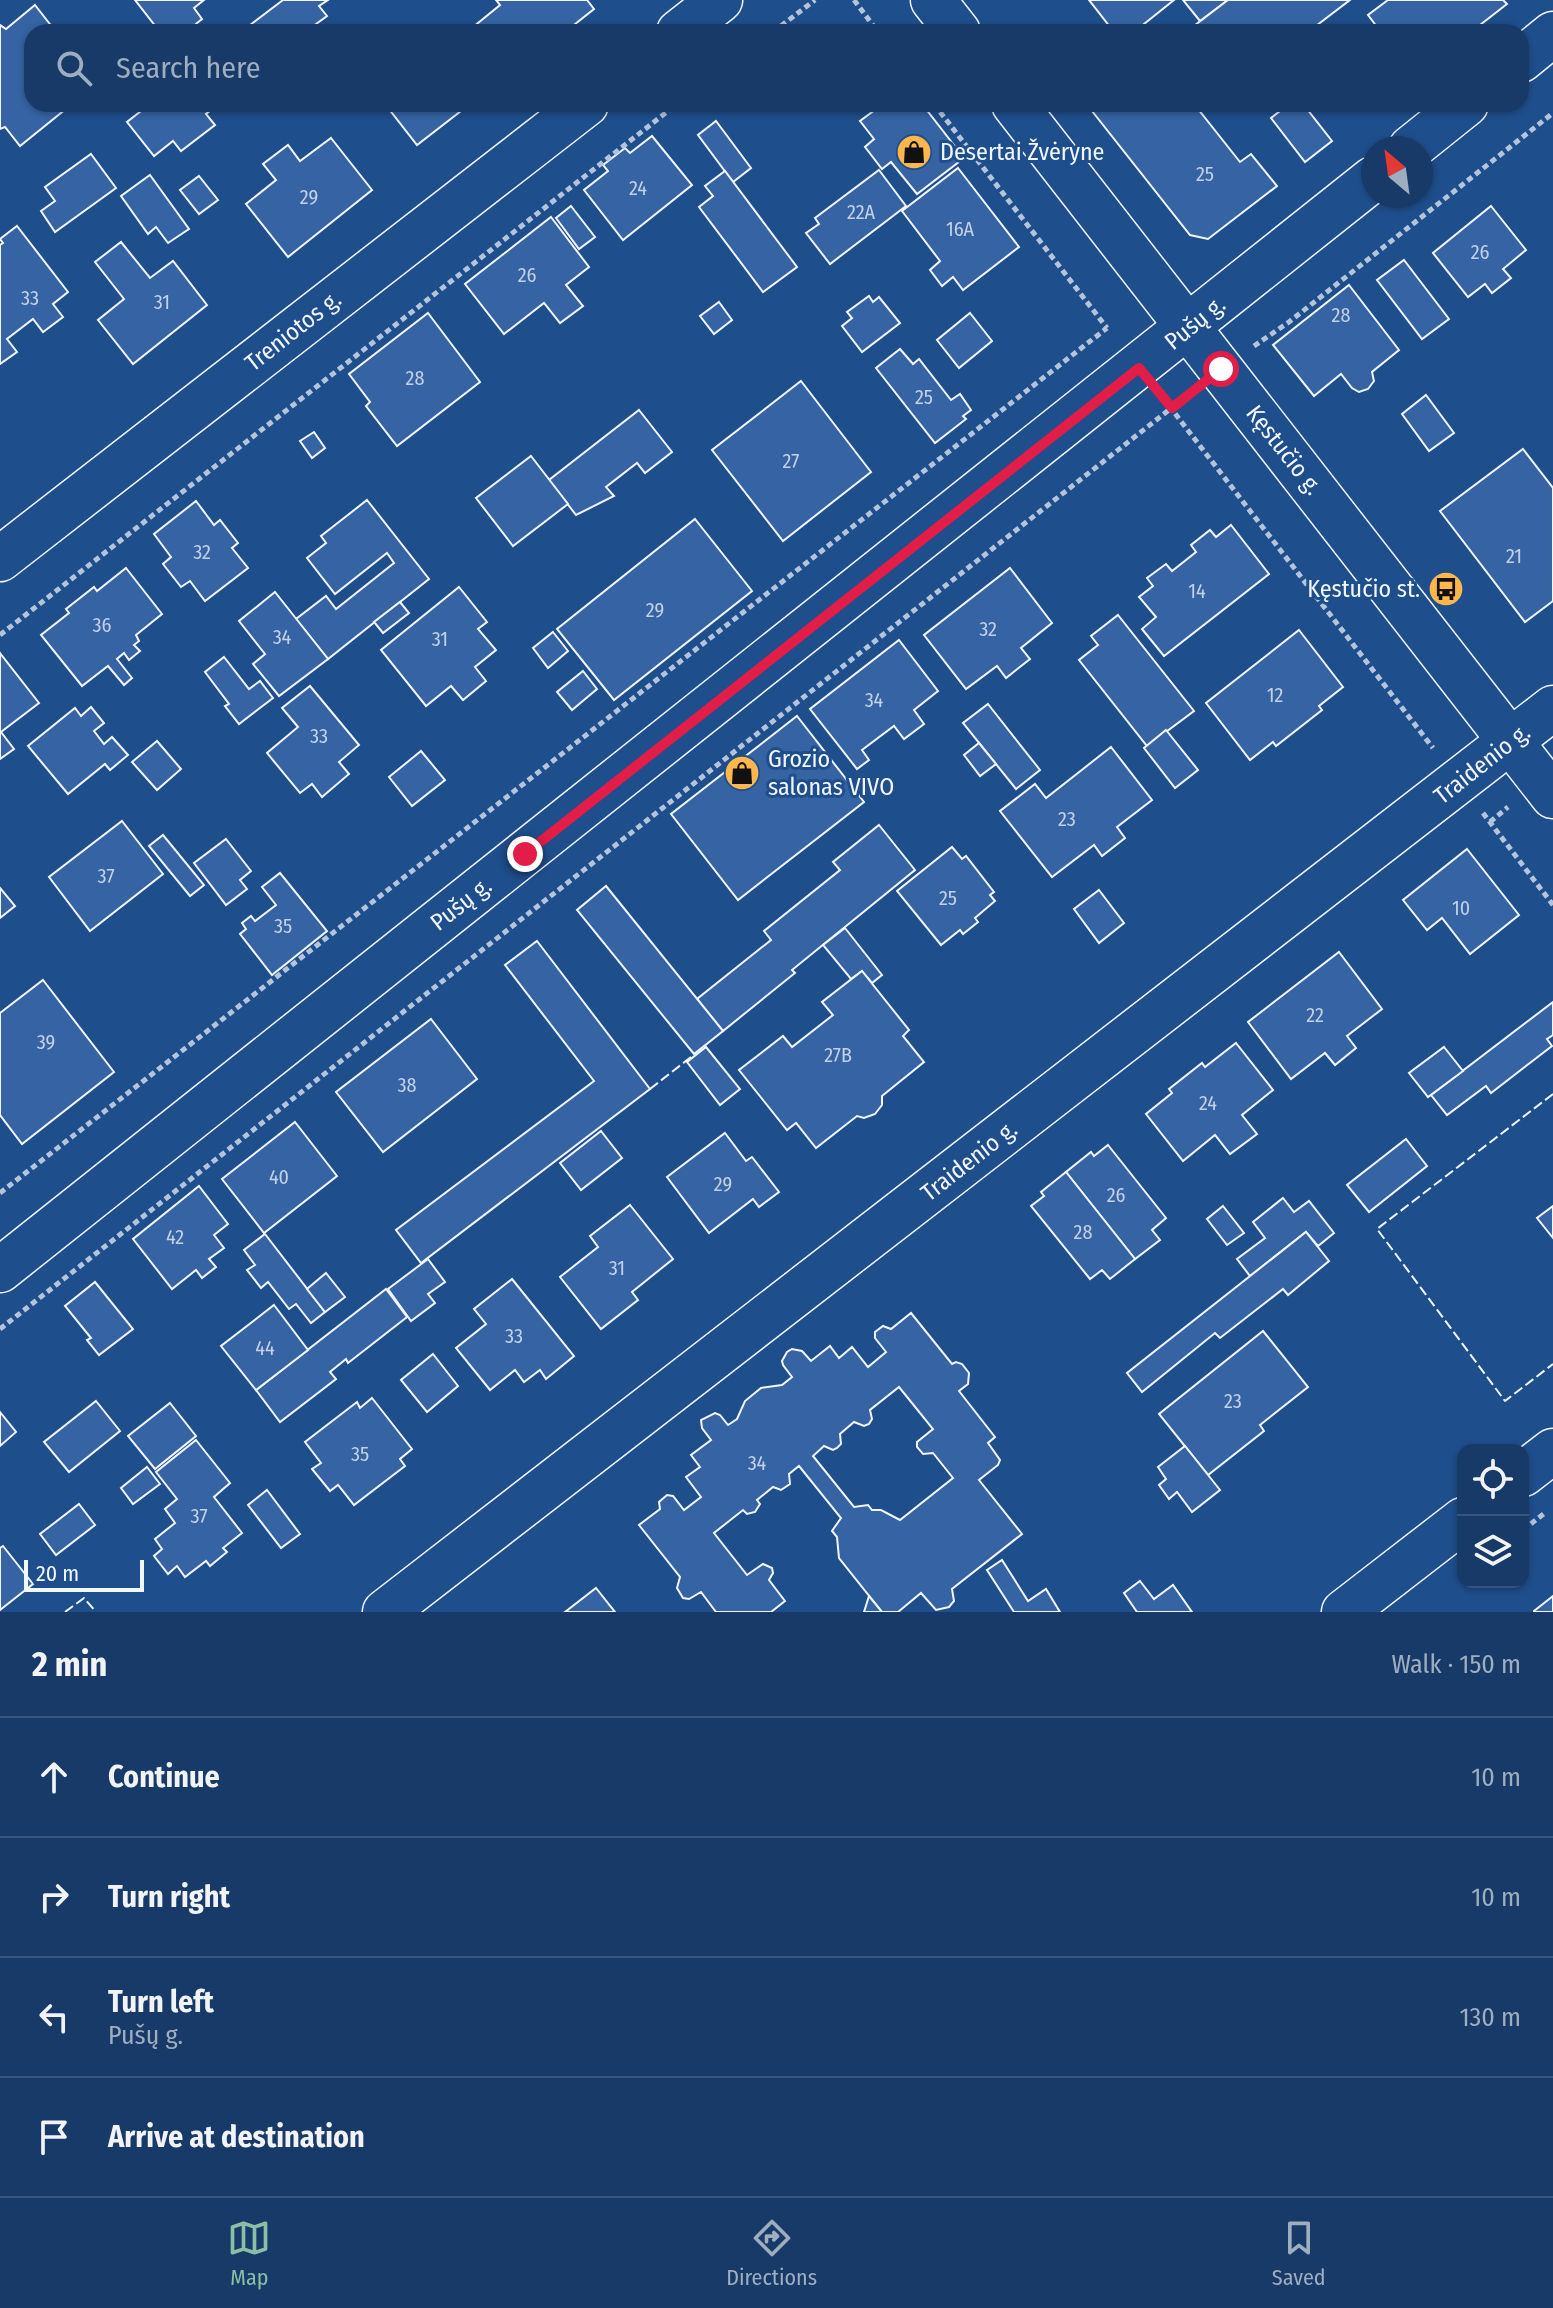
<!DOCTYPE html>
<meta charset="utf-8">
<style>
:root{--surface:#173a69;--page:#244571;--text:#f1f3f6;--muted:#9eadc0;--line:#36547d;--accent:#8abfa5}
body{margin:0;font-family:"Fira Sans Condensed",sans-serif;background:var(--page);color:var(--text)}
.controls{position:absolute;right:24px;bottom:24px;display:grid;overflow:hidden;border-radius:16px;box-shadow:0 2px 6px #0004}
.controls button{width:72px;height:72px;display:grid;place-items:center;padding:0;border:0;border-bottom:2px solid var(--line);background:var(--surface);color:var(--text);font:40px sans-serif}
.compass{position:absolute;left:1361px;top:136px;width:72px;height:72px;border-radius:50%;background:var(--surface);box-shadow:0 2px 6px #0004;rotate:331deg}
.scale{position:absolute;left:24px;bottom:20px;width:120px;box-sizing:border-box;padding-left:8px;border:4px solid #f2f6ff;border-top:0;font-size:22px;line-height:28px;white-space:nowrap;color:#f2f6ff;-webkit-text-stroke:6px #1f4e8c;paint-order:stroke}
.stop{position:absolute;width:24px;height:24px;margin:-18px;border:6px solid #e11d48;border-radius:50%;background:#fff}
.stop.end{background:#e11d48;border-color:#fff;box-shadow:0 2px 8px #0008}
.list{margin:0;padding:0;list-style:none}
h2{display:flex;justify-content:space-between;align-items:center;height:104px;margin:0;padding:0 32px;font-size:34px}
h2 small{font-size:26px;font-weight:400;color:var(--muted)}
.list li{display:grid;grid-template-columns:52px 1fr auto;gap:24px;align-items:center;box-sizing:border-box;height:120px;padding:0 32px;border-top:2px solid var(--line)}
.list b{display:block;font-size:30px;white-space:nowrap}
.list p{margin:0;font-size:26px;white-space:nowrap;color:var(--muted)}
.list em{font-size:26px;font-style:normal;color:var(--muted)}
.icon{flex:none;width:44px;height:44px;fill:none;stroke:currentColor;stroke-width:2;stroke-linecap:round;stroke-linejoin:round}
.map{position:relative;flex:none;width:1553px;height:1612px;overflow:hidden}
.search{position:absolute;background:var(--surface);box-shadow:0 2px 6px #0004;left:24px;right:24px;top:24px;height:88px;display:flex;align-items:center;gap:20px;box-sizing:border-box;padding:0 28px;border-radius:24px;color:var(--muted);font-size:30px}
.sheet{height:584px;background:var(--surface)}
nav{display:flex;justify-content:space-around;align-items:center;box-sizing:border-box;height:112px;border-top:2px solid var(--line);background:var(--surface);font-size:22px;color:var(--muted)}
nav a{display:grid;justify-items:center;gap:4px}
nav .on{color:var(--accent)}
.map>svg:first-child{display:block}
.building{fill:#3563a3;stroke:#f2f6ff;stroke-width:2;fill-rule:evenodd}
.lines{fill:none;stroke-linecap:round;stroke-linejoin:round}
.minor-casing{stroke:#f2f6ff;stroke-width:47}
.major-casing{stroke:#f2f6ff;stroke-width:47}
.path{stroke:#b3c4dc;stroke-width:5;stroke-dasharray:6 4;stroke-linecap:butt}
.minor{stroke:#1f4e8c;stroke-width:44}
.major{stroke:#1f4e8c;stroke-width:44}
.fence{stroke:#f2f6ff;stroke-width:2;stroke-dasharray:10 4;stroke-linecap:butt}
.route{stroke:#e11d48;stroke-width:10}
.labels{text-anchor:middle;stroke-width:6;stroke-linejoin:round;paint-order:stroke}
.number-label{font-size:20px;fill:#c3d1e8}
.poi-label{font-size:24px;fill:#f2f6ff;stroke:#1f4e8c;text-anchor:start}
.street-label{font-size:24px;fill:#f2f6ff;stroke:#1f4e8c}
</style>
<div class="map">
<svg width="1553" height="1612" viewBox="0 0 1553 1612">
<rect width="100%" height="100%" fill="#1f4e8c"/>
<g class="building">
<path d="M135 0H204L194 8 202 19 186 32H160Z"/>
<path d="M283 0H328L319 6 327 16 305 32 298 27 292 32H241Z"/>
<path d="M496 0H587L594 9 565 32H467L500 5Z"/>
<path d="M1089 0H1174L1134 32H1114Z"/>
<path d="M1183 0H1228L1200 21Z"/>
<path d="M1228 0H1350L1308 32H1186Z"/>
<path d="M1388 0H1503L1507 4 1471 32H1381L1368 15Z"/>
<path d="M35 5 56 32H32V104H72L20 146 5 127 0 129V25L6 29Z"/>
<path d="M150 104H219L206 114 215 125 181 151 173 141 154 156 127 122Z"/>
<path d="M385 104H470L417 145Z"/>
<path d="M883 104H922L964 158 917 194 891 162 882 169 865 147 874 139 860 121Z"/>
<path d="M1101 104H1194L1240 162 1251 154 1277 186 1208 239 1190 235 1092 111Z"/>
<path d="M1289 104H1303L1332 141 1305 162 1271 118Z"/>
<path d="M716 121 751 168 733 182 698 135Z"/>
<path d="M652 136 692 185 623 240 584 190 608 171 603 165 625 148 630 153Z"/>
<path d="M331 138 372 190 288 257 246 204 276 180 263 164 288 145 300 161Z"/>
<path d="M91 154 116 188 55 232 41 211 55 201 45 187Z"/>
<path d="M958 168 1019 247 963 290 953 277 942 286 930 270 940 261 902 211Z"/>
<path d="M879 170 906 206 830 264 806 233 819 224 815 218Z"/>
<path d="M725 171 797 267 763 292 699 207 713 196 705 186Z"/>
<path d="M150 175 189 229 168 243 156 227 148 234 121 196Z"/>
<path d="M199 176 218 200 199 214 180 190Z"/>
<path d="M571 206 595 237 579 249 556 218Z"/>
<path d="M1491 206 1526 250 1503 269 1511 278 1492 293 1485 284 1468 297 1433 253Z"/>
<path d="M551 217 589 267 566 285 583 306 560 323 544 303 504 334 465 284Z"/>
<path d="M17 226 68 292 53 304 63 317 43 332 33 319 7 339 17 352 0 364V245L3 243 0 239Z"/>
<path d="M121 242 150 278 173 261 207 305 133 364 98 320 124 299 95 262Z"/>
<path d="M1404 260 1449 319 1422 339 1377 280Z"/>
<path d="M1349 285 1399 350 1372 372 1374 381 1368 389 1359 392 1352 388 1341 374 1314 396 1273 345Z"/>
<path d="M869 296 873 302 879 297 900 323 862 352 842 326 852 318 847 312Z"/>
<path d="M719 302 732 320 714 334 700 316Z"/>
<path d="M428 313 480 382 397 446 366 406 370 402 349 374Z"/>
<path d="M970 313 992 341 959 368 937 340Z"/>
<path d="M900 349 913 364 919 359 951 400 960 394 971 410 963 416 966 419 935 443 876 368Z"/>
<path d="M801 381 871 472 783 541 712 450Z"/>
<path d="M1426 395 1454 433 1429 451 1402 414Z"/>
<path d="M639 410 672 452 645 473 637 463 606 487 614 496 576 515 549 480Z"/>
<path d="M314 432 325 448 312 458 300 441Z"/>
<path d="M1523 449 1553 488V601L1525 622 1440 511Z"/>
<path d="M531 456 568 504 513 546 476 498Z"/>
<path d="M367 500 429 579 328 659 296 619 326 596 336 609 394 563 387 553 335 594 307 558 326 543 321 536Z"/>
<path d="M196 501 214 525 220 520 238 543 232 548 248 568 205 601 190 581 181 587 163 564 171 557 154 534Z"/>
<path d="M695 519 752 591 614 700 557 629Z"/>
<path d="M1231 525 1269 574 1164 656 1142 629 1156 617 1139 597 1153 586 1147 578 1166 564 1172 571 1196 552 1191 545 1210 530 1216 537Z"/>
<path d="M126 568 162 614 136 635 139 641 134 645 140 651 129 660 124 653 117 659 132 678 124 685 108 666 82 686 41 635 69 613 66 609 94 587 97 591Z"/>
<path d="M1010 568 1052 623 1021 648 1030 659 1006 678 997 666 966 689 924 635Z"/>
<path d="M459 587 487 622 478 629 496 650 475 667 486 681 463 700 451 686 426 706 381 650Z"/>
<path d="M275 592 328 659 279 696 253 664 265 654 239 621Z"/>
<path d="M400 602 409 613 383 633 374 622Z"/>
<path d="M1118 615 1194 711 1147 746 1079 660 1098 645 1091 636Z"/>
<path d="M1299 630 1343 687 1319 706 1322 710 1276 746 1273 742 1250 760 1206 703Z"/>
<path d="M553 632 568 651 548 668 533 648Z"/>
<path d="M899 640 938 691 914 710 924 724 904 739 894 726 862 750 869 760 857 769 810 709Z"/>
<path d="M0 653 39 703 1 732 14 749 0 759Z"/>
<path d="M224 657 249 689 260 681 273 698 239 724 225 706 229 704 205 672Z"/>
<path d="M583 671 597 689 572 710 557 692Z"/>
<path d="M310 686 359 745 339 762 349 774 322 797 312 784 300 793 267 753 298 727 282 708Z"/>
<path d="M988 704 1040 770 1016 789 963 723Z"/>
<path d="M91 707 104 723 94 731 104 744 112 737 128 755 110 770 105 764 68 794 28 746 75 708 81 716Z"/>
<path d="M797 716 864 802 738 900 671 814Z"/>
<path d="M1166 730 1198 770 1175 788 1144 748Z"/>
<path d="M157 741 181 769 157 790 132 762Z"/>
<path d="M979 743 996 764 980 776 964 755Z"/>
<path d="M1111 747 1152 800 1117 827 1125 838 1102 856 1094 845 1052 877 1000 811 1035 784 1046 798Z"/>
<path d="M421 751 445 780 412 806 389 777Z"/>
<path d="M122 821 163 874 90 931 49 877Z"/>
<path d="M879 825 915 870 792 970 795 973 723 1031 697 999 771 940 764 931 840 870 833 862Z"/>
<path d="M163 835 204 885 190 896 149 846Z"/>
<path d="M226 839 251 871 240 880 247 889 226 905 194 863Z"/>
<path d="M952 847 962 859 966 856 994 892 990 895 995 901 975 918 978 922 963 934 960 930 941 945 897 891Z"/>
<path d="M1467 849 1519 915 1470 954 1442 918 1427 930 1403 900Z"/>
<path d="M280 873 327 931 272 975 240 934 246 929 242 923 251 916 255 921 276 905 262 887Z"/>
<path d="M606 886 723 1031 694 1054 577 910Z"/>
<path d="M0 888 15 906 0 918Z"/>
<path d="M1099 890 1124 923 1099 943 1074 909Z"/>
<path d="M845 928 882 975 872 983 862 971 851 979 823 945Z"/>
<path d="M537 941 650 1089 421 1263 396 1230 594 1081 505 965Z"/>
<path d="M1339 952 1382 1009 1347 1036 1356 1048 1335 1065 1325 1053 1291 1079 1248 1022Z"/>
<path d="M862 971 909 1030 903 1036 924 1062 882 1096V1105L875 1114 864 1118 857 1116 816 1148 796 1123 787 1130 739 1070 783 1036 792 1047 833 1015 822 1002Z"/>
<path d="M43 980 114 1072 22 1144 0 1115V1013Z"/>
<path d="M1553 1002V1035L1547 1039 1552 1046 1491 1093 1486 1086 1447 1115 1431 1095Z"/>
<path d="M431 1019 477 1079 383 1152 336 1092Z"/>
<path d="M1236 1043 1273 1090 1242 1115 1257 1134 1230 1154 1215 1135 1183 1161 1146 1114 1172 1093 1169 1089 1202 1063 1205 1067Z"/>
<path d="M706 1047 740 1089 720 1105 687 1062Z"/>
<path d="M1444 1047 1463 1071 1428 1097 1409 1073Z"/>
<path d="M295 1122 337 1176 264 1233 222 1179Z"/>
<path d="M601 1131 622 1158 581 1190 560 1163Z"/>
<path d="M725 1133 746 1161 752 1157 779 1192 759 1207 753 1199 709 1233 667 1177Z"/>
<path d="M1406 1139 1427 1166 1369 1212 1347 1185Z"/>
<path d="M1108 1145 1166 1218 1152 1230 1160 1240 1135 1259 1066 1172 1091 1152 1094 1156Z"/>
<path d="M1066 1172 1135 1259 1110 1279 1102 1270 1090 1279 1031 1206 1044 1196 1041 1192Z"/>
<path d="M199 1186 228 1224 214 1235 224 1248 209 1259 216 1267 202 1278 196 1270 172 1289 133 1239Z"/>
<path d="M1283 1198 1294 1212 1309 1201 1334 1233 1318 1246 1306 1232 1250 1276 1237 1259 1265 1238 1253 1222Z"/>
<path d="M630 1205 673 1259 632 1292 638 1300 601 1329 560 1277 598 1247 590 1236Z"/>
<path d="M1223 1206 1244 1233 1227 1245 1207 1219Z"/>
<path d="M1553 1206V1238L1537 1218Z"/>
<path d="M1306 1232 1329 1261 1288 1295 1283 1289 1220 1338 1215 1333 1142 1392 1127 1373Z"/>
<path d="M265 1234 325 1312 311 1323 296 1304 289 1309 268 1282 261 1288 247 1270 255 1265 244 1250Z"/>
<path d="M428 1259 445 1282 428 1294 435 1303 411 1321 388 1289Z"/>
<path d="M326 1273 345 1297 325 1312 307 1289Z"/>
<path d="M512 1279 574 1356 546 1379 540 1370 524 1382 515 1370 490 1390 456 1348 486 1324 474 1309Z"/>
<path d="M95 1282 133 1329 99 1355 87 1340 91 1338 65 1306Z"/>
<path d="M386 1289 407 1317 348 1363 346 1359 330 1372 336 1379 280 1422 256 1390Z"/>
<path d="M274 1305 308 1350 256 1390 221 1346Z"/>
<path d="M911 1313 952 1364 956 1362 962 1364 969 1373 968 1384 959 1391 995 1437 988 1443 1000 1460 998 1465 979 1480 1022 1534 952 1589 954 1601 949 1607 936 1610 921 1593 898 1612H882L839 1558 837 1537 832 1531 841 1518 799 1466 789 1474 790 1484 781 1490 773 1487 757 1500 760 1504 755 1512 747 1514 743 1510 714 1533 747 1575 763 1564 772 1568 773 1573 769 1580 785 1601 771 1612H716L701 1592 689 1599 683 1598 677 1588 680 1577 639 1525 660 1509 659 1502 667 1495 673 1496 684 1510 701 1497 686 1477 700 1467 691 1455 711 1440 702 1428 701 1420 715 1413 720 1415 728 1425 737 1419 745 1401 761 1388 782 1385 792 1377 783 1365 782 1361 787 1352 792 1349 802 1351 811 1361 830 1346 839 1358 852 1347 868 1367 886 1352 875 1338V1332L883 1326 891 1329ZM899 1387 933 1429 917 1442V1447L923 1454 933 1453 953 1478 900 1520 881 1510H872L868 1505 854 1507 813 1456 824 1446 833 1450 837 1448 841 1444 840 1434 854 1422 864 1426 869 1424 872 1419 870 1410Z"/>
<path d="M1263 1331 1308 1387 1260 1425 1264 1431 1208 1475 1159 1414Z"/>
<path d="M433 1354 458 1386 427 1412 401 1380Z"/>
<path d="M372 1398 412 1449 400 1459 405 1466 354 1505 338 1485 330 1491 312 1469 321 1463 305 1442 357 1402 360 1408Z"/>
<path d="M96 1401 120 1431 69 1472 44 1442Z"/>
<path d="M170 1403 196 1436 155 1469 128 1436Z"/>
<path d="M0 1412 16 1432 0 1446Z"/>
<path d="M196 1440 230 1483 214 1497 242 1533 223 1548 227 1552 210 1566 206 1561 185 1577 177 1566 168 1574 154 1556 162 1549 155 1539 175 1523 165 1509 177 1499 156 1472Z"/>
<path d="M1185 1446 1220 1490 1192 1512 1177 1492 1169 1499 1159 1485 1166 1479 1158 1467Z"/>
<path d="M147 1467 160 1484 133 1504 121 1488Z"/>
<path d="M267 1490 300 1534 281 1548 248 1505Z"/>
<path d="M79 1504 95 1525 56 1555 40 1534Z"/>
<path d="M3 1546 33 1584 0 1610V1548Z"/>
<path d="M1002 1560 1028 1601 1046 1589 1060 1612H1014L987 1570Z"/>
<path d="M1140 1581 1154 1599 1173 1585 1192 1612H1137L1124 1593Z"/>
<path d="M596 1588 615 1612H565Z"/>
<path d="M869 1596 882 1612H864Z"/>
<path d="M1553 1596V1612H1534V1611Z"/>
</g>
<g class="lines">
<defs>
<g id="minor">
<path d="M679 32 720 0"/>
<path d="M1521 60 1553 34"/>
<path d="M1411 148 1466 104"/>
<path d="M0 559 586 104"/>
<path d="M0 1270 1373 179"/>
<path d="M1523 1474 1553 1451"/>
<path d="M385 1612 1553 708"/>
<path d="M1344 1612 1463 1520"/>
</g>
<g id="major">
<path d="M933 0 958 32"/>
<path d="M1014 104 1553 796"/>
</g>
</defs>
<use href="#minor" class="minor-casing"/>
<use href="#major" class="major-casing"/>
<g class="path">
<path d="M854 0 878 32"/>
<path d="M773 32 815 0"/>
<path d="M934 104 1107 328"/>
<path d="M1254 346 1289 322 1553 113"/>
<path d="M1163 398 1433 748"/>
<path d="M0 635 677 104"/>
<path d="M1483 813 1553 905"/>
<path d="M1490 822 1508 807"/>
<path d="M0 1193 1107 328"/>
<path d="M0 1329 1188 395"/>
<path d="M1523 1530 1546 1512"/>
</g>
<use href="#minor" class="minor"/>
<use href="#major" class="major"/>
<g class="fence">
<path d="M650 1089 691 1057"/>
<path d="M1553 1094 1377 1229 1505 1401 1553 1364"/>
<path d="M65 1612 84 1598 96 1612"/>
</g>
</g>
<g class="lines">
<path class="route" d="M525 854 1139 368 1172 408 1221 369"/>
</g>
<defs>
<symbol id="shop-disc" viewBox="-11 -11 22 22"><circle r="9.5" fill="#ffb74d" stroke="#1f4e8c"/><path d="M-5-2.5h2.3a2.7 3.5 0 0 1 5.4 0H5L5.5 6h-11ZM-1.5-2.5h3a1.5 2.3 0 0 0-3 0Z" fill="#111"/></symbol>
<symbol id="bus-disc" viewBox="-11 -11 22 22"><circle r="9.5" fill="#ffb74d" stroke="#1f4e8c"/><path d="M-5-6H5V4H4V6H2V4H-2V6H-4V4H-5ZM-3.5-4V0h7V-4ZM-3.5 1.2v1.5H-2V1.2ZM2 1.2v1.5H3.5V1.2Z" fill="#111"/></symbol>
</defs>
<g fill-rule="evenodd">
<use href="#shop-disc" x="894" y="132" width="40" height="40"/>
<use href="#bus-disc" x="1426" y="569" width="40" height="40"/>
<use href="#shop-disc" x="722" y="753" width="40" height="40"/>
</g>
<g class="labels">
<g class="number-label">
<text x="1205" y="181">25</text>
<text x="638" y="195">24</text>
<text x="309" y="204">29</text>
<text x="861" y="219">22A</text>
<text x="960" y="236">16A</text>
<text x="1480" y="259">26</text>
<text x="527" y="282">26</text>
<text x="30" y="305">33</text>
<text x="162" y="309">31</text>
<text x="1341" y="322">28</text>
<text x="415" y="385">28</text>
<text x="924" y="404">25</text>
<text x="791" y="468">27</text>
<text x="202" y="559">32</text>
<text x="1514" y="563">21</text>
<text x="1197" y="598">14</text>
<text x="655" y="617">29</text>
<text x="102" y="632">36</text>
<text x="988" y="636">32</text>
<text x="282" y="644">34</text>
<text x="440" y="646">31</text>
<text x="1275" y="702">12</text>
<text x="874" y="707">34</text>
<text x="319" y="743">33</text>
<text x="1067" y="826">23</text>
<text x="106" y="883">37</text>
<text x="948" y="905">25</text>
<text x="1461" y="915">10</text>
<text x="283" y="933">35</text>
<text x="1315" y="1022">22</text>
<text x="46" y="1049">39</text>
<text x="838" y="1062">27B</text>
<text x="407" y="1092">38</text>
<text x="1208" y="1110">24</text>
<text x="279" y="1184">40</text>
<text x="723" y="1191">29</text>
<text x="1116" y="1202">26</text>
<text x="1083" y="1239">28</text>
<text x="175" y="1244">42</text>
<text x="617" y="1275">31</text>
<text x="514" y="1343">33</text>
<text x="265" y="1355">44</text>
<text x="1233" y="1408">23</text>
<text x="360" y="1461">35</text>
<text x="757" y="1470">34</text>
<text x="199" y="1523">37</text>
</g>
<g class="poi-label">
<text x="940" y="160">Desertai Žvėryne</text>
<text x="1420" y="597" text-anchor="end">Kęstučio st.</text>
<text x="768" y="767">Grozio<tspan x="768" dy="28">salonas VIVO</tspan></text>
</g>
<g class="street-label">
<text transform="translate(1195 323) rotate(-39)" y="8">Pušų g.</text>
<text transform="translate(293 331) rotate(-38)" y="8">Treniotos g.</text>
<text transform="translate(1284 450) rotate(52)" y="8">Kęstučio g.</text>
<text transform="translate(1482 764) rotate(-38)" y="8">Traidenio g.</text>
<text transform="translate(461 904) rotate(-38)" y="8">Pušų g.</text>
<text transform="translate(969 1161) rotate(-38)" y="8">Traidenio g.</text>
</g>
</g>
</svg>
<div class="controls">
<button><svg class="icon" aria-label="locate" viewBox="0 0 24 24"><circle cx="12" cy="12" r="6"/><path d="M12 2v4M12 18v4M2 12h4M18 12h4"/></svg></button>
<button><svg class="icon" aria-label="layers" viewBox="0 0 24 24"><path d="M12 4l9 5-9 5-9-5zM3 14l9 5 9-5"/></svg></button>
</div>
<svg class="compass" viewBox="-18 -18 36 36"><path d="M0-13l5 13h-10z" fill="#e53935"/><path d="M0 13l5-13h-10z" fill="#9eadc0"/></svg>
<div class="scale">20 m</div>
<div class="stop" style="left:1221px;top:369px"></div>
<div class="stop end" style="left:525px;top:854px"></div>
<div class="search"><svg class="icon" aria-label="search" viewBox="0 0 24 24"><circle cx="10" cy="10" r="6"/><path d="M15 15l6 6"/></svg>Search here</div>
</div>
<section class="sheet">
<h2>2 min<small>Walk · 150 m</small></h2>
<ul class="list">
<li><svg class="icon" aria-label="ahead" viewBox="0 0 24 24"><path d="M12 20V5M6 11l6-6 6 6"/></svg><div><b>Continue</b></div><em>10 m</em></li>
<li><svg class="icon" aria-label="right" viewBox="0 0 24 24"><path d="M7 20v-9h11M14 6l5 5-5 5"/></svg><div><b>Turn right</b></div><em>10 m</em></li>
<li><svg class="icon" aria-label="left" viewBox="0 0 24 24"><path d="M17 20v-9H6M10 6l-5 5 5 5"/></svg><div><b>Turn left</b><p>Pušų g.</p></div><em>130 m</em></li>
<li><svg class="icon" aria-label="arrive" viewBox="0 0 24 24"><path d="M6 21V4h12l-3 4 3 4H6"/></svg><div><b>Arrive at destination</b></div></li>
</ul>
</section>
<nav>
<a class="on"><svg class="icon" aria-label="map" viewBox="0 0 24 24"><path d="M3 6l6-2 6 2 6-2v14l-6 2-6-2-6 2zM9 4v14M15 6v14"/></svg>Map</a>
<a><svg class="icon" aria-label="directions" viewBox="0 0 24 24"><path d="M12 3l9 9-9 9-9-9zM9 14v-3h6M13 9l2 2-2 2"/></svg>Directions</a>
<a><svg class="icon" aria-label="saved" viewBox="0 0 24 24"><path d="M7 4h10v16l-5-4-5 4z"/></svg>Saved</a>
</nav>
